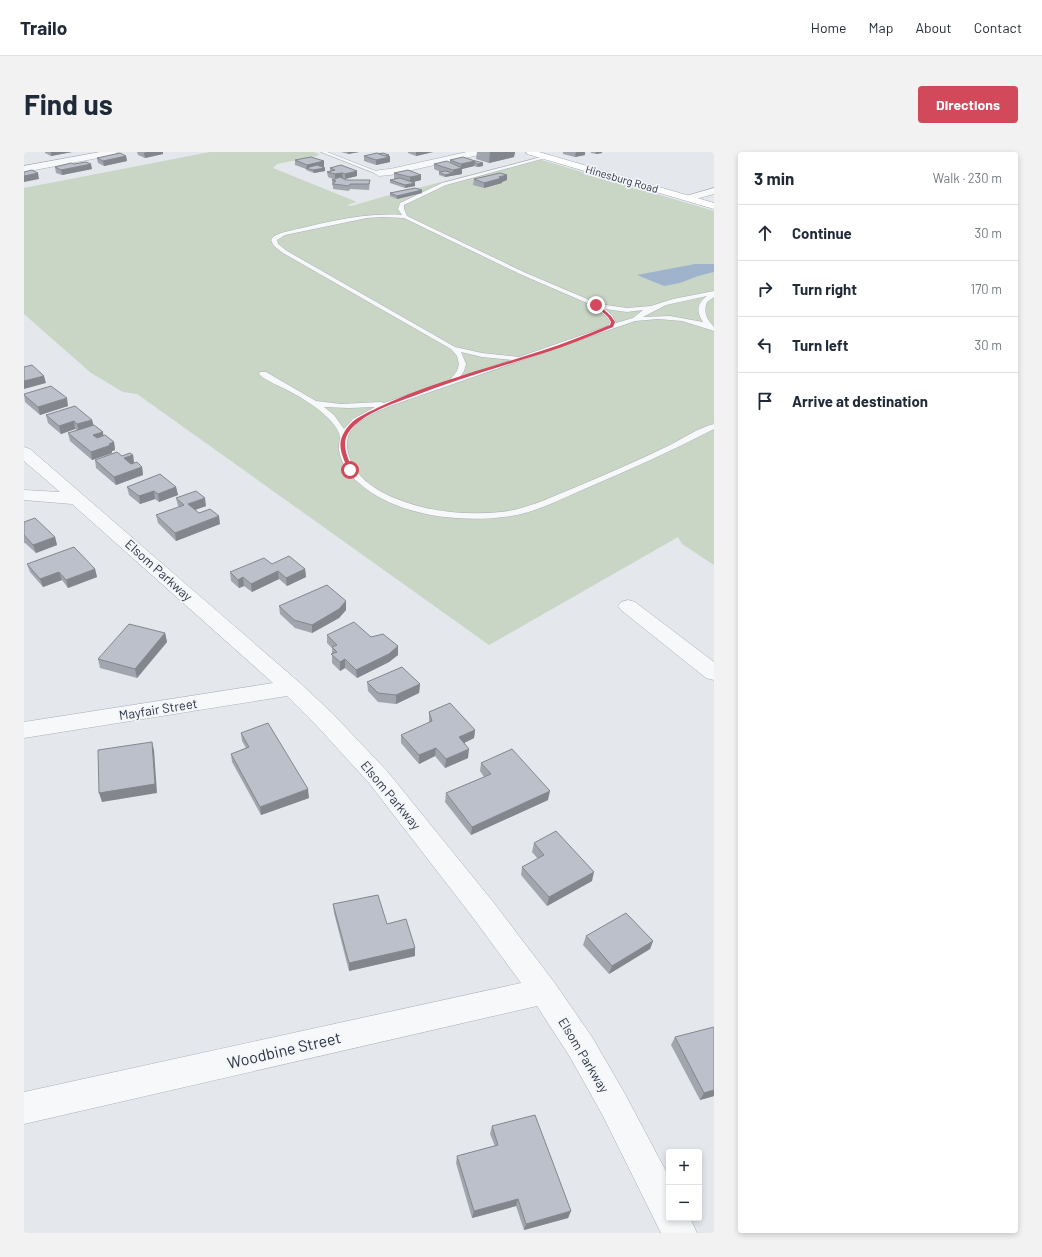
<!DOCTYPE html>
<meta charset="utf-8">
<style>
:root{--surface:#fff;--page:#f2f2f3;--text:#1f2937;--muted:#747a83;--line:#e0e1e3;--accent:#d1495b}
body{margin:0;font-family:Barlow,sans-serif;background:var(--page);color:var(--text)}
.controls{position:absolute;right:12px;bottom:12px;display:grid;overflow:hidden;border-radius:4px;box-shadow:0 2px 6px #0003}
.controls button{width:36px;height:36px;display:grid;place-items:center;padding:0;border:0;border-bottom:1px solid var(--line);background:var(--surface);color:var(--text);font:20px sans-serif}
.stop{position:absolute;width:12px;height:12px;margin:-9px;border:3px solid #d1495b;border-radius:50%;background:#fff}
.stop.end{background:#d1495b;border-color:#fff;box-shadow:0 1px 4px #0008}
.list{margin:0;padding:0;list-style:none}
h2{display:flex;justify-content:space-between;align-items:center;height:52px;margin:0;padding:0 16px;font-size:17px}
h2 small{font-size:13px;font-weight:400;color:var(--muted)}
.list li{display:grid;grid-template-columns:26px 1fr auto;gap:12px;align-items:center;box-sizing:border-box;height:56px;padding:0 16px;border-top:1px solid var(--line)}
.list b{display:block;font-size:15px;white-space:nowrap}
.list em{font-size:13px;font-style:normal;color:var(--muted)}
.icon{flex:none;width:22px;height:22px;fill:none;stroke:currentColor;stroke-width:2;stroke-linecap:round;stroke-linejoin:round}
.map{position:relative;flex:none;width:690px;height:1081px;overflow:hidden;border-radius:4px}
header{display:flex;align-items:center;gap:24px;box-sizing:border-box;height:56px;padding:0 20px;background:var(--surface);border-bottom:1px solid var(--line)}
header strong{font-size:19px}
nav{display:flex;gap:22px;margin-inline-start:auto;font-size:14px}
.intro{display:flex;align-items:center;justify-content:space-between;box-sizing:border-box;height:96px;padding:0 24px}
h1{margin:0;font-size:28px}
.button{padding:10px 18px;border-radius:4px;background:var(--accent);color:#fff;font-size:14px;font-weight:700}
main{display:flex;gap:24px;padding:0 24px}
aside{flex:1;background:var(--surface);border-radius:4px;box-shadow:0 2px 6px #0003}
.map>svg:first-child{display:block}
.green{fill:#c9d6c5}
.water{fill:#9fb4cc}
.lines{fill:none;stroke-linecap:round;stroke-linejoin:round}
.service-casing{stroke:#a9aeb7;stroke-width:1}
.minor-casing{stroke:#a9aeb7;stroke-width:1}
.primary-casing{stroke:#a3abb8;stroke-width:1}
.service{fill:#f7f8fa;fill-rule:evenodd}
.minor{fill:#f7f8fa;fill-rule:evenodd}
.primary{fill:#fff;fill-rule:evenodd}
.wall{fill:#a1a5ae}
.shaded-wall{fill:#83868d}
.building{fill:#bbc0ca;stroke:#83868d}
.route{fill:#d1495b}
.labels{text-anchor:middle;stroke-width:3.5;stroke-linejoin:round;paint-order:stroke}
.far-street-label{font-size:11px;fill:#2b3445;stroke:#f4f6f9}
.street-label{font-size:13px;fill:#2b3445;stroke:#f4f6f9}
.near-street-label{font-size:16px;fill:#2b3445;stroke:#f4f6f9}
</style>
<header>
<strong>Trailo</strong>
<nav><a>Home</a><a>Map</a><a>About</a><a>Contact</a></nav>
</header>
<div class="intro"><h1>Find us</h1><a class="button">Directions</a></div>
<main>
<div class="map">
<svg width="690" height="1081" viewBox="0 0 690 1081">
<rect width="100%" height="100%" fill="#e4e7ec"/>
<path class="green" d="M186 0H290L295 2 293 4 253 12 249 16 333 50 323 53 327 54 362 44 511 6 690 59V413L658 392 654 385 465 493 113 242 99 240 67 221 0 162V36Z"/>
<path class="water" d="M671 112H690V120L674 124 656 131 640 134 613 123Z"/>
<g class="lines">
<defs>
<g id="service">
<path d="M297 0H303L357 21 353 22Z"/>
<path d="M521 4 525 5 422 33 380 53V57L383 64 502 121 575 152 603 156 627 154 649 147 690 139V145L683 150C679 161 683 167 690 175V179L658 169 634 167 611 169 366 254C352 260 334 267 326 280 322 288 322 296 325 304 333 330 360 343 384 351 414 361 447 363 477 360 504 357 527 345 552 335 583 322 613 309 644 294 658 287 674 276 690 272V277C647 299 603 319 558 338 537 347 516 358 493 363 444 372 374 366 335 331 325 323 317 311 315 298 315 294 315 290 316 286 316 279 309 271 304 266 291 253 275 244 259 236 251 232 241 228 235 222L236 220H242L292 249 317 252 357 250 360 251 426 228 433 219 435 212 433 204 427 197 259 101 250 94 247 88 250 84 257 81C296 72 337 60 378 63L374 57 376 51 418 31ZM358 65 380 66 498 123 570 154 583 165 586 170 584 174 495 205 458 201 431 195 263 99 254 92 253 88 261 83 343 66ZM683 144C673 151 672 160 679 170L646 164 619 165 642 153ZM581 157 603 160 619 158 609 166 592 171 588 163ZM437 200 458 205 488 208 436 225 440 219 442 212ZM300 255 325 256 351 255 329 267 320 277 310 263Z"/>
</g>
<g id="minor">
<path d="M76 0H94L90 3 0 20V14Z"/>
<path d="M443 0H459L455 3 366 23 355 24 350 21 355 18 366 17Z"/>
<path d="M690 36V42L665 49 660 46 662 44Z"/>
<path d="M0 295 6 297 276 531 308 561 363 619 470 751 530 830 568 885 601 942 645 1025V1066H666L673 1081H637L579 964 546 905 513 854 0 972V940L497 831 450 767 345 631 292 573 263 544 0 586V570L249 531 48 352 0 348V338L36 340 0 309Z"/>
<path d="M604 448 611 450 690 510V528L682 526 597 458 594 454 597 450Z"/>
</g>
<path id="primary" d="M502 0H515L690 51V57L503 2Z"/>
</defs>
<use href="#service" class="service-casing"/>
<use href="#minor" class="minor-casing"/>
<use href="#primary" class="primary-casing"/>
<use href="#service" class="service"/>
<use href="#minor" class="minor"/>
<use href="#primary" class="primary"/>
</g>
<g class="wall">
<path d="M21 0H48L27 4 21 1Z"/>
<path d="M113 0H139V2L121 6 114 3Z"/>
<path d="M317 0H335L324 2Z"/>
<path d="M384 0H409L392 4 384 1Z"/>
<path d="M453 0H491L490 5 465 11 452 7Z"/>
<path d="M539 0H561V3L551 5 539 2Z"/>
<path d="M567 0H578V1L572 2 567 1Z"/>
<path d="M355 2 365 3V5H366V10L352 13 340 9V4Z"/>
<path d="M102 4 103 9 80 14 74 11 73 6Z"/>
<path d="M271 8 300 9V15H298L301 16V19L290 21 282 18V17L271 13Z"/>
<path d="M426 8 459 11V14L453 15 450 14 438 17V22L421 25 415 23V20H417L410 17V12L426 11Z"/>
<path d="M31 15 68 17 38 23 32 21Z"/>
<path d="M306 16 333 24 321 27 322 28H346L345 38 326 37 325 39 309 37V34L308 33V28L309 27 304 25 303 20 306 19Z"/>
<path d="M370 21 397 28 388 30 391 31V34L381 36 366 31V28L371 27H370Z"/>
<path d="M483 23V28L478 30V31L460 36 449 33 450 27Z"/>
<path d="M398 38V41L373 47 366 44V41Z"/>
<path d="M0 242 44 254 16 263 1 250Z"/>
<path d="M22 263 68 268 69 273 79 284 90 290 91 298 88 299V301L68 308 46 289 44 281 53 278 51 277 37 282 24 271Z"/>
<path d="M109 303 110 311 107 312 118 315 119 323 92 333 72 316 71 308 98 304Z"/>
<path d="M103 335H152L154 343 135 350 131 347 116 352 105 343Z"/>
<path d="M152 346 182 354 171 358 175 361 196 372 152 389 134 371 132 363 155 355 154 354Z"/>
<path d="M0 370 31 385 33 393 12 401 1 391H0Z"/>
<path d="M3 412 71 417 73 425 44 436 38 428 19 435 6 420Z"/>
<path d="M248 412 281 417 282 425 263 434 255 427 228 440 220 434 215 436 207 429 206 420Z"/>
<path d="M255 454 322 458 315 466 288 481 271 476 256 462Z"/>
<path d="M141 481 143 490 113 526 76 516 74 507Z"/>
<path d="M303 483 347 485 374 503 365 510 333 526 321 516 316 519 308 511V496L303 491Z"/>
<path d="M343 530 396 532 395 541 372 552 354 550 344 539Z"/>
<path d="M405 560 451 578 450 586 440 591 444 606 421 616 411 604 395 612 377 591V583L405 571Z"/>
<path d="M217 581 285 646 237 663 208 610 207 602 222 596 218 589Z"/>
<path d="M457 611 524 648 447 683 421 650 422 641 460 625 456 619Z"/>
<path d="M510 691 568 729 523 754 497 723 498 715 514 707 508 700Z"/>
<path d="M309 752 363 772 391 796V804L325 819 310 761Z"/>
<path d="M562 784 629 789 626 797 585 822 559 793Z"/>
<path d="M651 885 690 944 676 948 647 893Z"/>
<path d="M468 974 547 1059 544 1066 500 1078 492 1054 448 1066 432 1011 433 1004 471 994 466 982Z"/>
</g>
<g class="shaded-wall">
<path d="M27 0H48L27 4Z"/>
<path d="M123 0H139V2L121 6 120 1Z"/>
<path d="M324 0H335L324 2Z"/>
<path d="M392 0H409L392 4Z"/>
<path d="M466 0H491L490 5 465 11Z"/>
<path d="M552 0H561V3L551 5Z"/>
<path d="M572 0H578V1L572 2Z"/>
<path d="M365 3V5H366V10L352 13V8L360 4Z"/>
<path d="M102 4 103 9 80 14 79 9Z"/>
<path d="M300 9V15L287 17 283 16V13Z"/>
<path d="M451 9 450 14 438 17V22L421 25V23L429 21V18L437 16V12Z"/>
<path d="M459 11V14L453 15 454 12Z"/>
<path d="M67 12 68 17 38 23 37 18Z"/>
<path d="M301 16V19L290 21 289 18Z"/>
<path d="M333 19V24L321 27V22Z"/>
<path d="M14 21 15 27 0 30V24Z"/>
<path d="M318 21 319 26 311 28V22Z"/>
<path d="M397 23V28L386 31V25Z"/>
<path d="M483 23V28L478 30V31L460 36V31L475 25Z"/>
<path d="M391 31V34L381 36V33Z"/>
<path d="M398 38V41L373 47V44Z"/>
<path d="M20 224 22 231 0 237V229Z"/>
<path d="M43 246 44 254 16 263 14 255Z"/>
<path d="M68 268 70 275 55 280 53 272Z"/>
<path d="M50 269 51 277 37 282 35 274Z"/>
<path d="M79 280 80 288 71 291 69 283Z"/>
<path d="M90 290 91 298 88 299V301L68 308 67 300Z"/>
<path d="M109 303 110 311 102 314 100 306Z"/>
<path d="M118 315 119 323 92 333 90 325Z"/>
<path d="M152 335 154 343 135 350 134 342Z"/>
<path d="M130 339 131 347 116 352 115 344Z"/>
<path d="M181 346 182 354 165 360 164 352Z"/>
<path d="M195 364 196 372 152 389 151 381Z"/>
<path d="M31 385 33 393 12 401 9 393Z"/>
<path d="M71 417 73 425 44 436 42 428Z"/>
<path d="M281 417 282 425 263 434 262 426Z"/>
<path d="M254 419 255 427 228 440 227 432Z"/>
<path d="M35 420 38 428 19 435 16 427Z"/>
<path d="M219 425 220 434 215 436 214 428Z"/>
<path d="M322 449V458L315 466 288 481V473Z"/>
<path d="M141 481 143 490 113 526 111 517Z"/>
<path d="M374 494V503L365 510 333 526 332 518Z"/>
<path d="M321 507V516L316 519V510Z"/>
<path d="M396 532 395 541 372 552V543Z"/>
<path d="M451 578 450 586 434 594 435 585Z"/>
<path d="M128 590 130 598 133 641 78 650 75 641Z"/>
<path d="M412 596 411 604 395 612V603Z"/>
<path d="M445 597 444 606 421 616 422 607Z"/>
<path d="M284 637 285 646 237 663 236 655Z"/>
<path d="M526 639 524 648 447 683 448 675Z"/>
<path d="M570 720 568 729 523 754 525 745Z"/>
<path d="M629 789 626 797 585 822 588 814Z"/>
<path d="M391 796V804L325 819V811Z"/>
<path d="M690 938V944L676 948 680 941Z"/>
<path d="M494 1047 492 1054 448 1066 450 1059Z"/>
<path d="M547 1059 544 1066 500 1078 502 1072Z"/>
</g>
<g class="building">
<path d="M96 1 102 4 79 9 73 6Z"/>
<path d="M353 1 366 5 352 8 340 4Z"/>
<path d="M359 1 365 3 361 4 355 2Z"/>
<path d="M287 5 300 9 283 13 271 8Z"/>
<path d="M439 5 451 9 437 12 426 8Z"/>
<path d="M423 9 438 16 429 18 410 12Z"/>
<path d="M451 9H452L459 11 454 12 451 11Z"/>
<path d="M62 10 67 12 37 18 31 15 47 11 50 12Z"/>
<path d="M293 13 301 16 289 18 282 16Z"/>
<path d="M317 13 333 19 321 22 318 21 311 22 303 20 311 18 306 16Z"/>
<path d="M8 18 14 21 0 24V20Z"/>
<path d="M384 18 397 23 386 25 370 21Z"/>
<path d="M422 19 429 21 421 23 415 20Z"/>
<path d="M476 21 483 23 475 25 478 26 460 31 450 27Z"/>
<path d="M316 25 322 28H346L345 32H326L325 34 309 32 312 29 308 28Z"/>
<path d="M376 26 391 31 381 33 366 28Z"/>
<path d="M391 36 398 38 373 44 366 41Z"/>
<path d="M8 213 20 224 0 229V215Z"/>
<path d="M27 234 43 246 14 255 0 243V242Z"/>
<path d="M51 254 68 268 53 272 50 269 35 274 22 263Z"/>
<path d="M70 273 79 280 69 283 73 286 81 283 90 290 85 292 87 293 67 300 44 281Z"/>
<path d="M93 300 98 304 106 301 109 303 100 306 107 312 113 310 118 315 90 325 71 308Z"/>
<path d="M136 322 152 335 134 342 130 339 115 344 103 335Z"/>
<path d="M172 339 181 346 164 352 175 361 186 357 195 364 151 381 132 363 160 353 152 346Z"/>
<path d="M11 366 31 385 9 393 0 383V370Z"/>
<path d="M50 395 71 417 42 428 35 420 16 427 3 412Z"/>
<path d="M265 404 281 417 262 426 254 419 227 432 219 425 214 428 206 420 240 406 248 412Z"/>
<path d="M303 433 322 449 315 457 288 473 270 468 255 454Z"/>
<path d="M330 470 347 485 359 482 374 494 365 502 332 518 321 507 316 510 307 502 313 500 308 495 313 493 303 483Z"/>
<path d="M105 472 141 481 111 517 74 507Z"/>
<path d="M378 515 396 532 372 543 354 541 343 530Z"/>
<path d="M426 551 451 578 435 585 445 597 422 607 412 596 395 603 377 583 408 569 405 560Z"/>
<path d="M244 571 284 637 236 655 207 602 225 595 217 581Z"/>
<path d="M128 590 131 632 75 641 74 598Z"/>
<path d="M488 597 526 639 448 675 422 641 467 622 457 611Z"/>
<path d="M532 679 570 720 525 745 498 715 520 703 510 691Z"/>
<path d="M354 743 363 772 382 767 391 796 325 811 309 752Z"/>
<path d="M602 761 629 789 588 814 562 784Z"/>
<path d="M690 875V938L680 941 651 885Z"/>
<path d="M511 963 547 1059 502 1072 494 1047 450 1059 433 1004 474 993 468 974Z"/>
</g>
<path class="route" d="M570 152H573L587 164 591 170 589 175C566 184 543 194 520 201 475 215 431 228 387 245 367 252 342 261 328 276 315 290 323 304 329 318L326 320 324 318C318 302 311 292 323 276 330 266 343 261 353 256 405 231 462 217 517 199 540 192 563 182 586 173L587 170 584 165Z"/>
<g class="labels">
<g class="far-street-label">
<text transform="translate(598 27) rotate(16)" y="4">Hinesburg Road</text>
</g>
<g class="street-label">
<text transform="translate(135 418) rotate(42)" y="5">Elsom Parkway</text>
<text transform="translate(134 557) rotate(-9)" y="5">Mayfair Street</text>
<text transform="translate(367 643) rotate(50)" y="5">Elsom Parkway</text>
<text transform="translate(560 903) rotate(59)" y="5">Elsom Parkway</text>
</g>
<g class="near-street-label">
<text transform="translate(260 898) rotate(-13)" y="6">Woodbine Street</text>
</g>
</g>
</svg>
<div class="controls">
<button>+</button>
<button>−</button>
</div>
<div class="stop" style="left:326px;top:318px"></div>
<div class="stop end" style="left:572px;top:153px"></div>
</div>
<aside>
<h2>3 min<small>Walk · 230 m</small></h2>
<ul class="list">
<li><svg class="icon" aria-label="ahead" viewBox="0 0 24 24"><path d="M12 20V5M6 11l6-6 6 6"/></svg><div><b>Continue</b></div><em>30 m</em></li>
<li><svg class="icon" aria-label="right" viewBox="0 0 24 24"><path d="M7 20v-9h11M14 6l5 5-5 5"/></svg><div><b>Turn right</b></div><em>170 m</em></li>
<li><svg class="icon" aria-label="left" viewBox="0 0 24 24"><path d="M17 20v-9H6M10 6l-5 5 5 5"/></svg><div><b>Turn left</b></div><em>30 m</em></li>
<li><svg class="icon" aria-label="arrive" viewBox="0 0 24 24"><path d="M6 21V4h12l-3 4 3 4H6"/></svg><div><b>Arrive at destination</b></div></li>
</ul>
</aside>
</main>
